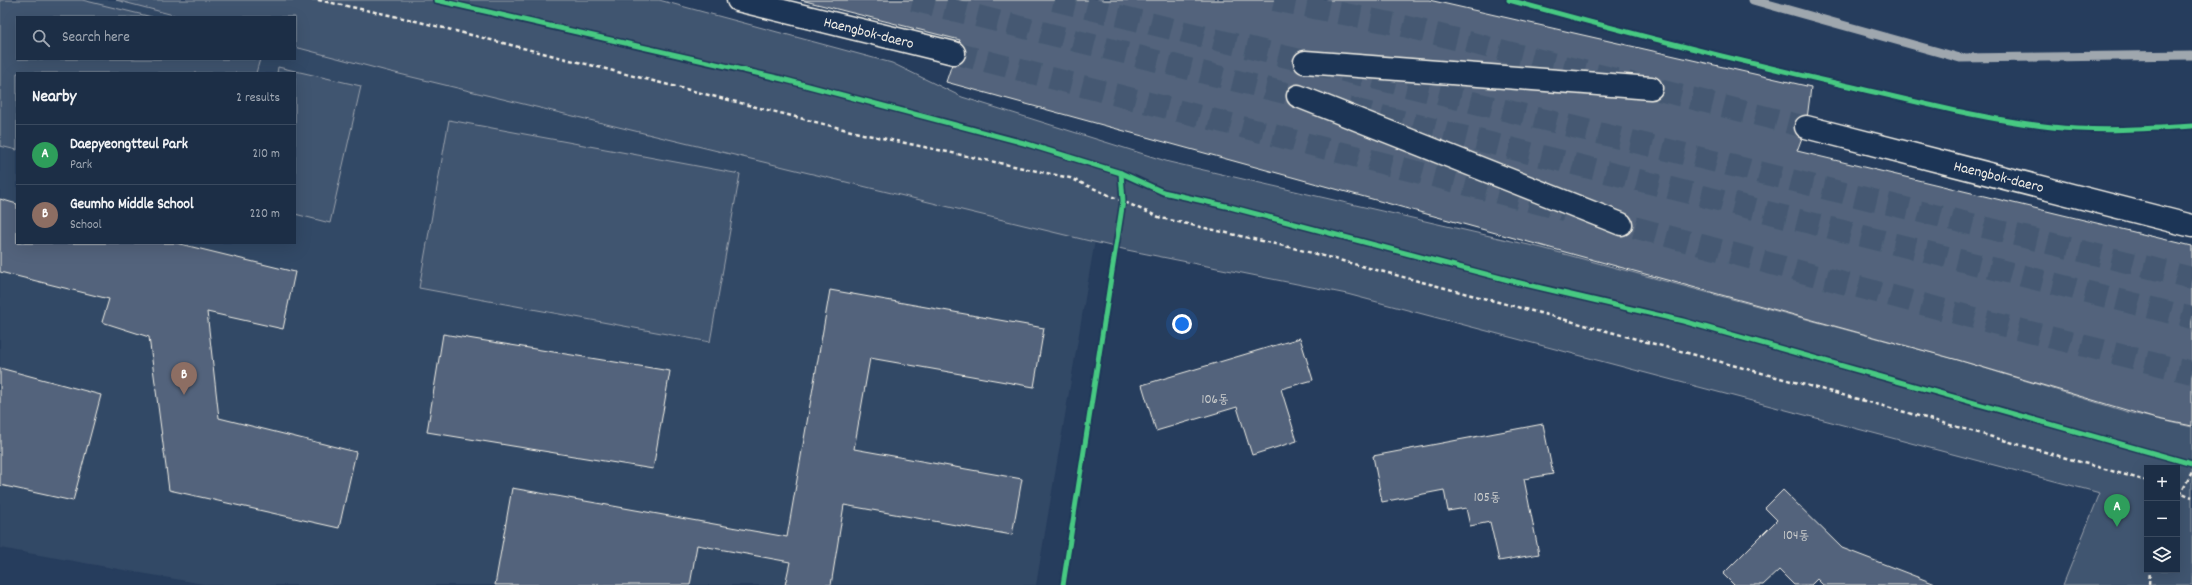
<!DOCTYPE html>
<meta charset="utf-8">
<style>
:root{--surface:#1c2e46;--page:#293a51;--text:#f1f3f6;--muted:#a0a8b3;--line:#3a4a5f;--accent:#ff9aa2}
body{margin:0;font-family:Dekko,"Poor Story",sans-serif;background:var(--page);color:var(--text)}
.controls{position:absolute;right:12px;bottom:12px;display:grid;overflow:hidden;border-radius:0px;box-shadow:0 4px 16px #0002}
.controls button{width:36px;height:36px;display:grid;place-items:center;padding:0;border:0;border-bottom:1px solid var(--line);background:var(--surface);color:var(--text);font:20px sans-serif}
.you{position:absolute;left:1182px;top:324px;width:14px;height:14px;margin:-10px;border:3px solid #fff;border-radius:50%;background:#1a73e8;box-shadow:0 0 0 6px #1a73e833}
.badge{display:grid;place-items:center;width:26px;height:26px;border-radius:50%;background:var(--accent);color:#fff;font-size:13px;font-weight:700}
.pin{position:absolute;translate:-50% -33px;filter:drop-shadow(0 1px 2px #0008)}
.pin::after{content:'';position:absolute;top:21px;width:14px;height:12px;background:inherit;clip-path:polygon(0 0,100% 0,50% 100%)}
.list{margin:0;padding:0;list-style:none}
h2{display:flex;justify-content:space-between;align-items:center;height:52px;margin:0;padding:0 16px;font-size:17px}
h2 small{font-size:13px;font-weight:400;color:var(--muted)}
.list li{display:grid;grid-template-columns:26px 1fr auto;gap:12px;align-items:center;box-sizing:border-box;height:60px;padding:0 16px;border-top:1px solid var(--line)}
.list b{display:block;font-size:15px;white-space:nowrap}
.list p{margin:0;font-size:13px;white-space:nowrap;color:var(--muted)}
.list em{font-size:13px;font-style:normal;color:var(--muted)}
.icon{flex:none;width:22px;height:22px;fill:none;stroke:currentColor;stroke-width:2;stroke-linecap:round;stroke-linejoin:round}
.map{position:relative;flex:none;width:2192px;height:585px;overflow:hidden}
.search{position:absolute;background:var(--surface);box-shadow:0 4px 16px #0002;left:16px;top:16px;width:280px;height:44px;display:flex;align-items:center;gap:10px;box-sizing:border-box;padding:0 14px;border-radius:0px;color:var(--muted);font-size:15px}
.panel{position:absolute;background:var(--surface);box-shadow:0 4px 16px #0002;left:16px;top:72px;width:280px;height:172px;border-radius:0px}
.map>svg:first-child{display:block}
.built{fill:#334966;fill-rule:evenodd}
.green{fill:#40546f;stroke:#9aa2ac;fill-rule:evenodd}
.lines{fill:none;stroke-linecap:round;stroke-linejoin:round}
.stream{stroke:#9fa7ae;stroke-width:9}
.building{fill:#52647b;stroke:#f4f1e8}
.highway-tunnel{stroke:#455872;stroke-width:22;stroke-dasharray:22 11;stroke-linecap:butt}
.highway-casing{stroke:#f4f1e8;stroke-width:25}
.path{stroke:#f4f1e8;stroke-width:2.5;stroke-dasharray:4 3;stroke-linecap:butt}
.highway{stroke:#1d3557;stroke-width:22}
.cycleway-casing{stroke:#1d3557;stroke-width:8}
.cycleway{stroke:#46c982;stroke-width:5}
.labels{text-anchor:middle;stroke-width:3;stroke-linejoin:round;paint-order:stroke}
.number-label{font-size:13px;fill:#cccecd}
.street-label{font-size:15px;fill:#f4f1e8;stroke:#1d3557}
</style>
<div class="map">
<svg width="2192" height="585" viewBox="0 0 2192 585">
<rect width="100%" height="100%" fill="#263d5d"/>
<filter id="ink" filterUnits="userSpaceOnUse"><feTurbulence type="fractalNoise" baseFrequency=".025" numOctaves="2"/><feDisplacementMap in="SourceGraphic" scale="8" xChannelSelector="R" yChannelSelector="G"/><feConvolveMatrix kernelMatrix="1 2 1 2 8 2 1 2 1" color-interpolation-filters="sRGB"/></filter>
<g filter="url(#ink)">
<path class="built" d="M0 0H116L181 17H17V59H295V47L387 71 1095 240 1036 585H209L0 548ZM17 73H295V243H17Z"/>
<g class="green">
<path d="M0 0H82L152 17H17V59H260L256 73H17V150L0 146Z"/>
<path d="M116 0H659L892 63 962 97 1169 162 1542 248 1955 359 2131 413 2192 427V585H2063L2100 493 1347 294 1127 250 387 71 295 47V17H181ZM2147 468H2177V570H2147Z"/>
<path d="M278 67 361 86 330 223 295 214V73H277Z"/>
<path d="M449 120 740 174 710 342 419 288Z"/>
</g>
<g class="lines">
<path class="stream" d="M1753 0 1960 58 2192 55"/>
</g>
<g class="building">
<path d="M801 0H1429L1811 87 1806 127 1797 151 2192 246V426L2153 418 1958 360 946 82 960 40Z"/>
<path d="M0 199 17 204V243H176L295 272 283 329 207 312 219 418 356 452 339 528 169 490 149 337 102 322 109 299 0 272Z"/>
<path d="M830 290 1044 328 1034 387 870 358 854 449 1022 479 1012 535 844 505 831 585H785L790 562 697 545 690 585H495L512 488 787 537Z"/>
<path d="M443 334 670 371 653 469 427 432Z"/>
<path d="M1300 338 1313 380 1281 389 1297 441 1252 455 1237 407 1156 431 1142 385Z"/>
<path d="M0 368 101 395 73 501 0 485Z"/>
<path d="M1543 424 1553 474 1524 479 1539 554 1499 561 1490 522 1470 526 1466 508 1448 511 1444 490 1382 502 1373 456Z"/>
<path d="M1783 490 1842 548 1938 585H1823L1817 579 1811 585H1794L1779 570 1763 585H1734L1723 574 1777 520 1765 508Z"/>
</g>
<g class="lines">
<g class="highway-tunnel">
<path d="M913 0 1317 101"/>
<path d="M1054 0 2192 278"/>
<path d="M1274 0 1400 25 1806 127"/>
<path d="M954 53 1565 210"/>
<path d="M1349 108 2192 318"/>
<path d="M1603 219 1990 322 2192 373"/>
</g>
<defs>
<g id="highway">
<path d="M738 0 954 53"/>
<path d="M1305 62 1651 88"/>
<path d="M1298 96 1621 224"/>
<path d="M1806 127 2192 226"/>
</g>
</defs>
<use href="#highway" class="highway-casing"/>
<g class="path">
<path d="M318 0 408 19 863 134 1070 178 1161 218 1293 248 1555 317 1887 407 2147 481"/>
<path d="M2177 491 2192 497"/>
<path d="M2177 501 2192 472"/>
<path d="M2149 585 2150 570"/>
</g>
<use href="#highway" class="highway"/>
<defs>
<g id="cycleway">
<path d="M436 0 782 79 1024 143 1121 173 1163 192 1230 207 1516 282 1683 321 2192 464"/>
<path d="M1509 0C1617 30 1726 58 1835 83 1907 99 1979 119 2052 127 2098 132 2146 129 2192 126"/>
<path d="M1063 585 1123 201 1121 173"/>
</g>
</defs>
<use href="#cycleway" class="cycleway-casing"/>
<use href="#cycleway" class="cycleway"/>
</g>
</g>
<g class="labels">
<g class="number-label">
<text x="1215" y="403">106동</text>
<text x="1487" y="501">105동</text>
<text x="1796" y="539">104동</text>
</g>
<g class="street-label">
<text transform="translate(869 32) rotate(14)" y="5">Haengbok-daero</text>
<text transform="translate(1999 176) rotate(14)" y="5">Haengbok-daero</text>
</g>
</g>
</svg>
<div class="controls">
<button>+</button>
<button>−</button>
<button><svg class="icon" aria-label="layers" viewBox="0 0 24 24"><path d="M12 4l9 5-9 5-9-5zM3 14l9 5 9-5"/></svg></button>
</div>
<div class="you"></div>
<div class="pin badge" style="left:2117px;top:527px;background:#2e9e5b">A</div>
<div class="pin badge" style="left:184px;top:395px;background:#8d6e63">B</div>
<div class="search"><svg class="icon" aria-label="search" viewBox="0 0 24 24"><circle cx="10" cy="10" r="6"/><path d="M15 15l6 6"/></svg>Search here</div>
<section class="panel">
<h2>Nearby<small>2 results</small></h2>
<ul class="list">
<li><span class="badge" style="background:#2e9e5b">A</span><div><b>Daepyeongtteul Park</b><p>Park</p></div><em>210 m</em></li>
<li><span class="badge" style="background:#8d6e63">B</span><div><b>Geumho Middle School</b><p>School</p></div><em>220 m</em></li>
</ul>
</section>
</div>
